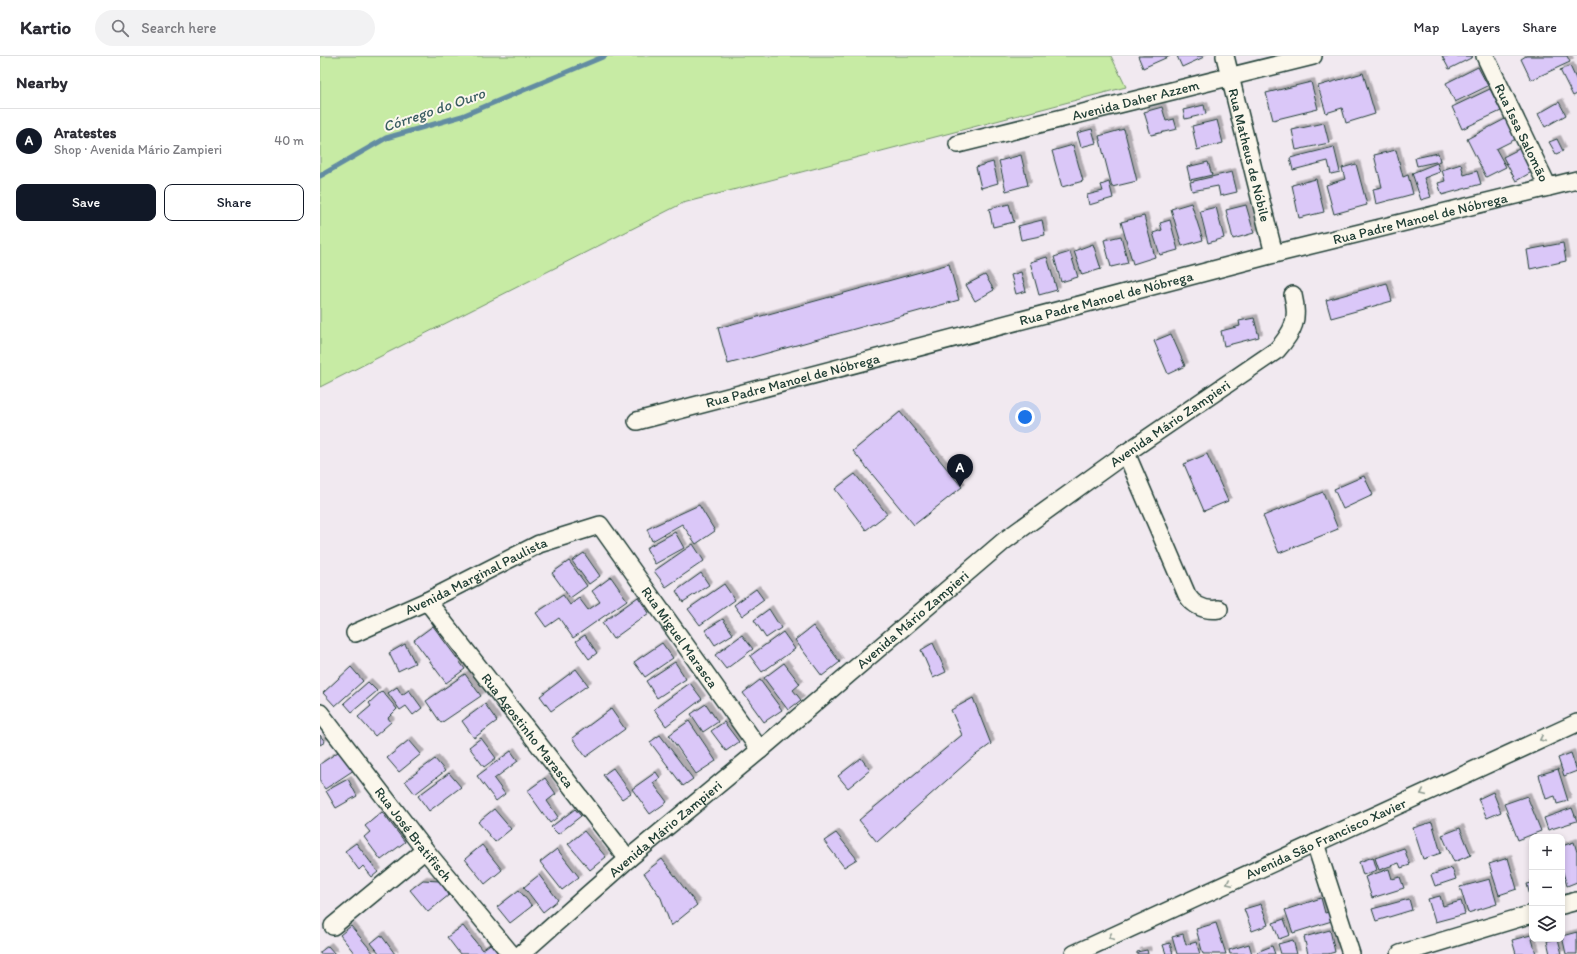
<!DOCTYPE html>
<meta charset="utf-8">
<style>
:root{--surface:#fff;--page:#f2f2f3;--text:#2b2b33;--muted:#7c7c81;--line:#e1e1e2;--accent:#111827}
body{margin:0;font-family:Itim,sans-serif;background:var(--page);color:var(--text)}
.controls{position:absolute;right:12px;bottom:12px;display:grid;overflow:hidden;border-radius:8px;box-shadow:0 2px 6px #0003}
.controls button{width:36px;height:36px;display:grid;place-items:center;padding:0;border:0;border-bottom:1px solid var(--line);background:var(--surface);color:var(--text);font:20px sans-serif}
.you{position:absolute;left:705px;top:361px;width:14px;height:14px;margin:-10px;border:3px solid #fff;border-radius:50%;background:#1a73e8;box-shadow:0 0 0 6px #1a73e833}
.badge{display:grid;place-items:center;width:26px;height:26px;border-radius:50%;background:var(--accent);color:#fff;font-size:13px;font-weight:700}
.pin{position:absolute;translate:-50% -33px;filter:drop-shadow(0 1px 2px #0008)}
.pin::after{content:'';position:absolute;top:21px;width:14px;height:12px;background:inherit;clip-path:polygon(0 0,100% 0,50% 100%)}
.list{margin:0;padding:0;list-style:none}
h2{display:flex;justify-content:space-between;align-items:center;height:52px;margin:0;padding:0 16px;font-size:17px}
h2 small{font-size:13px;font-weight:400;color:var(--muted)}
.list li{display:grid;grid-template-columns:26px 1fr auto;gap:12px;align-items:center;box-sizing:border-box;height:64px;padding:0 16px;border-top:1px solid var(--line)}
.list b{display:block;font-size:15px;white-space:nowrap}
.list p{margin:0;font-size:13px;white-space:nowrap;color:var(--muted)}
.list em{font-size:13px;font-style:normal;color:var(--muted)}
.actions{display:flex;gap:8px;padding:12px 16px}
.actions a{flex:1;padding:9px 0;border:1px solid var(--accent);border-radius:8px;text-align:center;font-size:14px;color:var(--accent)}
.actions .main{background:var(--accent);color:#fff}
.icon{flex:none;width:22px;height:22px;fill:none;stroke:currentColor;stroke-width:2;stroke-linecap:round;stroke-linejoin:round}
.map{position:relative;flex:none;width:1257px;height:898px;overflow:hidden}
header{display:flex;align-items:center;gap:24px;box-sizing:border-box;height:56px;padding:0 20px;background:var(--surface);border-bottom:1px solid var(--line)}
header strong{font-size:19px}
nav{display:flex;gap:22px;margin-inline-start:auto;font-size:14px}
.search{width:280px;height:36px;background:var(--page);display:flex;align-items:center;gap:10px;box-sizing:border-box;padding:0 14px;border-radius:22px;color:var(--muted);font-size:15px}
main{display:flex}
aside{flex:1;background:var(--surface)}
.map>svg:first-child{display:block}
.green{fill:#c7eba4;stroke:#73946c}
.lines{fill:none;stroke-linecap:round;stroke-linejoin:round}
.stream{stroke:#628ca2;stroke-width:5}
.building{fill:#dac7f8;stroke:#1f3d34;filter:url(#shadow)}
.minor-casing{stroke:#1f3d34;stroke-width:20}
.minor{stroke:#fbf7ec;stroke-width:17}
.oneway{stroke:#8d9a90}
.labels{text-anchor:middle;stroke-width:4;stroke-linejoin:round;paint-order:stroke}
.street-label{font-size:14px;fill:#1f3d34;stroke:#fbf7ec}
.water-label{font-size:15px;font-style:italic;fill:#3b5e62;stroke:#fbf7ec}
</style>
<header>
<strong>Kartio</strong>
<div class="search"><svg class="icon" aria-label="search" viewBox="0 0 24 24"><circle cx="10" cy="10" r="6"/><path d="M15 15l6 6"/></svg>Search here</div>
<nav><a>Map</a><a>Layers</a><a>Share</a></nav>
</header>
<main>
<aside>
<h2>Nearby<small></small></h2>
<ul class="list">
<li><span class="badge">A</span><div><b>Aratestes</b><p>Shop · Avenida Mário Zampieri</p></div><em>40 m</em></li>
</ul>
<div class="actions"><a class="main">Save</a><a>Share</a></div>
</aside>
<div class="map">
<svg width="1257" height="898" viewBox="0 0 1257 898">
<defs>
<filter id="shadow"><feDropShadow dx="3.5" dy="-3.5" stdDeviation="0" flood-color="#0004"/></filter>
</defs>
<rect width="100%" height="100%" fill="#f1e9f0"/>
<filter id="ink" filterUnits="userSpaceOnUse"><feTurbulence type="fractalNoise" baseFrequency=".025" numOctaves="2"/><feDisplacementMap in="SourceGraphic" scale="8" xChannelSelector="R" yChannelSelector="G"/><feConvolveMatrix kernelMatrix="1 2 1 2 8 2 1 2 1" color-interpolation-filters="sRGB"/></filter>
<g filter="url(#ink)">
<path class="green" d="M0 0H791L806 31 363 147 0 331Z"/>
<g class="lines">
<path class="stream" d="M0 120 66 82 142 60 285 0"/>
</g>
<g class="building">
<path d="M818 0H850L823 12Z"/>
<path d="M857 0H883L884 1 862 11Z"/>
<path d="M1122 0H1152L1153 1 1129 13Z"/>
<path d="M1206 0H1247L1250 6 1211 24 1201 3Z"/>
<path d="M1250 10 1257 25V38L1253 40 1240 14Z"/>
<path d="M1158 11 1168 30 1135 46 1126 27Z"/>
<path d="M1043 17 1055 58 1026 67 1022 52 1006 57 998 30Z"/>
<path d="M991 26 998 53 953 64 946 37Z"/>
<path d="M1170 33 1181 55 1142 73 1132 51Z"/>
<path d="M1239 46 1246 59 1225 71 1218 58Z"/>
<path d="M884 49 886 58 865 63 863 54Z"/>
<path d="M842 51 846 65 854 63 857 73 831 79 824 56Z"/>
<path d="M1187 62 1198 82 1176 93 1186 111 1166 121 1147 83Z"/>
<path d="M897 64 903 87 877 94 872 70Z"/>
<path d="M1004 67 1009 87 976 94 972 74Z"/>
<path d="M772 73 776 87 761 91 757 77Z"/>
<path d="M804 73 817 125 792 131 779 80Z"/>
<path d="M1237 83 1243 95 1236 98 1229 86Z"/>
<path d="M753 89 763 125 742 131 732 95Z"/>
<path d="M1205 90 1217 113 1196 125 1183 101Z"/>
<path d="M1014 91 1020 116 1011 118 1008 105 973 114 970 102Z"/>
<path d="M1076 94 1083 121 1088 119 1093 138 1056 148 1053 133 1062 131 1054 99Z"/>
<path d="M1118 97 1120 105 1097 110 1095 102Z"/>
<path d="M701 99 708 129 686 135 679 105Z"/>
<path d="M673 106 678 127 661 132 656 111Z"/>
<path d="M888 106 892 119 870 124 867 111Z"/>
<path d="M1117 107 1120 116 1104 122 1111 141 1101 144 1092 117Z"/>
<path d="M1036 108 1047 149 1014 158 1006 129 1025 123 1022 112Z"/>
<path d="M1141 108 1144 119 1157 115 1161 128 1122 139 1118 127 1125 125 1122 114Z"/>
<path d="M912 116 917 136 900 140 898 130 872 135 870 126Z"/>
<path d="M996 123 1004 156 979 162 972 129Z"/>
<path d="M789 126 793 142 769 149 767 139 783 135 781 129Z"/>
<path d="M871 147 883 184 862 190 851 153Z"/>
<path d="M689 148 694 166 673 171 669 153Z"/>
<path d="M926 149 934 177 913 183 906 154Z"/>
<path d="M896 151 904 182 888 187 880 155Z"/>
<path d="M824 160 835 201 813 208 801 166Z"/>
<path d="M722 164 725 179 701 184 698 170Z"/>
<path d="M850 164 858 194 840 199 833 177 842 174 840 167Z"/>
<path d="M801 180 808 207 791 211 784 184Z"/>
<path d="M1243 187 1246 205 1210 213 1207 194Z"/>
<path d="M773 188 781 213 762 219 754 195Z"/>
<path d="M750 196 758 221 741 226 734 201Z"/>
<path d="M727 201 737 234 719 239 710 206Z"/>
<path d="M629 208 639 244 408 308 398 272Z"/>
<path d="M701 216 706 235 696 238 691 219Z"/>
<path d="M665 219 674 234 655 245 646 229Z"/>
<path d="M1067 227 1072 245 1011 262 1006 244Z"/>
<path d="M934 262 939 281 904 290 901 275 920 270 919 265Z"/>
<path d="M851 278 865 310 848 318 834 285Z"/>
<path d="M580 356 642 431 594 469 533 395Z"/>
<path d="M887 398 908 445 884 455 864 408Z"/>
<path d="M535 418 567 458 546 474 515 433Z"/>
<path d="M1044 420 1053 439 1023 453 1014 433Z"/>
<path d="M1003 436 1018 473 959 497 943 460Z"/>
<path d="M379 449 395 475 376 488 362 468 332 485 327 473Z"/>
<path d="M355 476 364 492 335 508 326 492Z"/>
<path d="M373 488 384 505 346 531 334 515Z"/>
<path d="M264 497 280 520 269 528 252 505Z"/>
<path d="M249 505 267 530 250 542 232 517Z"/>
<path d="M381 517 389 529 363 546 356 535Z"/>
<path d="M291 521 307 544 253 582 239 562 226 571 216 557 243 539 250 549 259 542 268 554 280 546 272 535Z"/>
<path d="M404 528 415 544 380 569 368 553Z"/>
<path d="M436 533 444 544 422 560 414 549Z"/>
<path d="M318 541 329 557 293 583 282 567Z"/>
<path d="M449 553 461 572 446 582 434 564Z"/>
<path d="M403 563 413 578 395 589 385 574Z"/>
<path d="M113 570 145 613 126 627 94 584Z"/>
<path d="M493 570 520 606 502 620 475 584Z"/>
<path d="M463 576 475 593 442 616 430 600Z"/>
<path d="M265 579 277 597 269 603 256 585Z"/>
<path d="M422 579 433 593 406 613 395 599Z"/>
<path d="M342 587 353 602 325 621 314 606Z"/>
<path d="M613 587 626 616 613 622 601 594Z"/>
<path d="M85 588 95 607 78 615 69 597Z"/>
<path d="M355 606 366 623 337 642 326 625Z"/>
<path d="M464 607 480 628 473 634 481 644 468 654 444 622Z"/>
<path d="M31 611 43 625 15 650 3 637Z"/>
<path d="M256 613 268 629 231 655 220 640Z"/>
<path d="M145 618 161 640 121 667 106 645Z"/>
<path d="M440 624 462 654 444 666 423 637Z"/>
<path d="M48 626 57 635 32 656 24 647Z"/>
<path d="M370 627 382 643 346 670 334 653Z"/>
<path d="M77 631 82 639 89 634 102 652 93 659 86 650 80 654 68 637Z"/>
<path d="M62 635 77 653 68 662 71 666 55 680 38 661 51 650 49 647Z"/>
<path d="M653 642 671 688 653 701 557 786 539 764 642 679 631 654Z"/>
<path d="M165 648 177 665 154 682 142 665Z"/>
<path d="M386 648 398 666 383 676 371 658Z"/>
<path d="M291 653 305 673 266 701 252 682Z"/>
<path d="M369 665 396 705 376 718 349 679Z"/>
<path d="M404 666 419 686 406 695 391 675Z"/>
<path d="M0 679 5 686 0 689Z"/>
<path d="M340 679 373 723 363 730 330 686Z"/>
<path d="M161 682 176 702 164 711 149 691Z"/>
<path d="M89 684 101 698 79 716 67 702Z"/>
<path d="M21 694 34 714 5 733 0 726V708Z"/>
<path d="M191 695 198 705 174 723 185 738 176 745 157 720Z"/>
<path d="M1251 697 1257 715 1244 720 1238 702Z"/>
<path d="M541 702 550 714 528 732 518 720Z"/>
<path d="M115 703 125 715 95 738 85 725Z"/>
<path d="M293 712 311 737 302 743 283 719Z"/>
<path d="M1238 713 1248 745 1237 748 1235 740 1226 743 1219 719Z"/>
<path d="M336 716 340 722 333 727 347 746 330 758 312 733Z"/>
<path d="M129 717 141 731 109 755 98 740Z"/>
<path d="M225 722 236 738 227 745 238 761 230 767 207 735Z"/>
<path d="M28 723 37 740 16 752 6 735Z"/>
<path d="M1173 736 1181 756 1167 762 1158 743Z"/>
<path d="M1207 740 1221 775 1198 784 1184 748Z"/>
<path d="M1252 752 1257 765 1228 774 1224 762Z"/>
<path d="M174 753 191 773 175 786 158 766Z"/>
<path d="M255 753 261 760 238 778 231 771Z"/>
<path d="M62 756 85 786 61 804 44 781 50 776 45 770Z"/>
<path d="M1112 766 1121 797 1103 803 1093 772Z"/>
<path d="M1140 772 1151 799 1134 806 1122 779Z"/>
<path d="M264 775 286 801 270 814 248 788Z"/>
<path d="M516 777 537 803 524 811 504 785Z"/>
<path d="M1254 786 1257 796V826L1247 830 1242 813V790Z"/>
<path d="M36 787 58 816 52 821 43 810 39 814 25 795Z"/>
<path d="M162 789 182 814 165 828 145 803Z"/>
<path d="M1084 792 1090 809 1081 812 1079 807 1059 814 1055 802Z"/>
<path d="M237 793 259 821 242 834 220 806Z"/>
<path d="M1053 801 1057 814 1043 819 1039 806Z"/>
<path d="M1188 802 1197 833 1179 839 1169 808Z"/>
<path d="M342 803 377 849 351 870 341 842 324 817Z"/>
<path d="M1132 812 1136 823 1115 830 1111 819Z"/>
<path d="M1069 813 1072 823 1080 821 1084 832 1052 842 1045 821Z"/>
<path d="M219 819 238 844 223 856 204 831Z"/>
<path d="M1170 823 1177 848 1148 857 1140 831Z"/>
<path d="M103 824 119 825 129 839 108 856 90 834Z"/>
<path d="M1212 827V839L1210 840 1207 828Z"/>
<path d="M199 834 212 850 190 867 177 851Z"/>
<path d="M1120 840 1123 850 1141 845 1145 858 1115 866 1108 843Z"/>
<path d="M1001 842 1005 857 1012 855 1015 864 973 877 965 854Z"/>
<path d="M1089 843 1092 854 1056 865 1052 853Z"/>
<path d="M941 848 948 869 932 875 924 853Z"/>
<path d="M964 863 970 879 959 883 953 867Z"/>
<path d="M896 867 906 898H883L876 873Z"/>
<path d="M31 870 54 898H35L20 879Z"/>
<path d="M143 870 162 894 173 886 180 895 177 898H140L127 881Z"/>
<path d="M1010 874 1015 896 1008 898H988L984 881Z"/>
<path d="M1257 876V898H1246L1242 880Z"/>
<path d="M863 878 866 889 876 886 880 898H857L852 881Z"/>
<path d="M61 879 75 898H60L51 887Z"/>
<path d="M1211 879 1216 898H1196L1192 884Z"/>
<path d="M1235 883H1238L1242 898H1230L1227 885Z"/>
<path d="M973 884 977 898H961L958 888Z"/>
<path d="M850 887 853 898H846L843 889Z"/>
<path d="M929 888 932 898H910L909 894Z"/>
<path d="M8 890 15 898H0V896Z"/>
<path d="M952 890 955 898H938L937 896Z"/>
<path d="M827 894 828 898H817V896Z"/>
</g>
<g class="lines">
<defs>
<g id="minor">
<path id="s1" d="M905 0 954 198"/>
<path id="s2" d="M1165 0 1228 131"/>
<path id="s3" d="M638 88 993 0"/>
<path id="s4" d="M317 365 954 198 1257 124"/>
<path d="M806 397 867 539C874 550 885 555 899 553"/>
<path id="s5" d="M107 545 308 803"/>
<path id="s6" d="M35 577 107 545 219 488 280 469 440 694"/>
<path id="s7" d="M0 657 105 794 191 898"/>
<path d="M995 787 1031 898"/>
<path d="M1242 849 1257 845"/>
<path d="M13 870 105 794"/>
<path id="s8" d="M201 898 308 803 440 694 684 485 806 397 957 294C974 275 979 263 973 239"/>
<path id="s9" d="M754 898 1257 667"/>
<path d="M1080 898 1212 858"/>
</g>
</defs>
<use href="#minor" class="minor-casing"/>
<use href="#minor" class="minor"/>
</g>
<defs><path id="oneway-chevron" d="M-2-3.5L2.5 0L-2 3.5" fill="none" stroke-width="1.6" stroke-linecap="round" stroke-linejoin="round"/></defs>
<g class="oneway">
<use href="#oneway-chevron" transform="translate(1222 683) rotate(155)"/>
<use href="#oneway-chevron" transform="translate(1103 737) rotate(155)"/>
<use href="#oneway-chevron" transform="translate(909 827) rotate(155)"/>
<use href="#oneway-chevron" transform="translate(791 881) rotate(155)"/>
</g>
</g>
<g class="labels">
<g class="street-label">
<text dy="5" stroke="none"><textPath href="#s3" startOffset="183">Avenida Daher Azzem</textPath></text>
<text dy="5" stroke="none"><textPath href="#s2" startOffset="85">Rua Issa Salomão</textPath></text>
<text dy="5" stroke="none"><textPath href="#s1" startOffset="102">Rua Matheus de Nóbile</textPath></text>
<text dy="5" stroke="none"><textPath href="#s4" startOffset="809">Rua Padre Manoel de Nóbrega</textPath></text>
<text dy="5" stroke="none"><textPath href="#s4" startOffset="485">Rua Padre Manoel de Nóbrega</textPath></text>
<text dy="5" stroke="none"><textPath href="#s4" startOffset="161">Rua Padre Manoel de Nóbrega</textPath></text>
<text dy="5" stroke="none"><textPath href="#s8" startOffset="839">Avenida Mário Zampieri</textPath></text>
<text dy="5" stroke="none"><textPath href="#s6" startOffset="134">Avenida Marginal Paulista</textPath></text>
<text dy="5" stroke="none"><textPath href="#s8" startOffset="515">Avenida Mário Zampieri</textPath></text>
<text dy="5" stroke="none"><textPath href="#s6" startOffset="406">Rua Miguel Marasca</textPath></text>
<text dy="5" stroke="none"><textPath href="#s5" startOffset="164">Rua Agostinho Marasca</textPath></text>
<text dy="5" stroke="none"><textPath href="#s8" startOffset="191">Avenida Mário Zampieri</textPath></text>
<text dy="5" stroke="none"><textPath href="#s7" startOffset="153">Rua José Bratifisch</textPath></text>
<text dy="5" stroke="none"><textPath href="#s9" startOffset="277">Avenida São Francisco Xavier</textPath></text>
</g>
<g class="water-label">
<text transform="translate(114 54) rotate(-19)" y="5">Córrego do Ouro</text>
</g>
</g>
</svg>
<div class="controls">
<button>+</button>
<button>−</button>
<button><svg class="icon" aria-label="layers" viewBox="0 0 24 24"><path d="M12 4l9 5-9 5-9-5zM3 14l9 5 9-5"/></svg></button>
</div>
<div class="you"></div>
<div class="pin badge" style="left:640px;top:431px">A</div>
</div>
</main>
